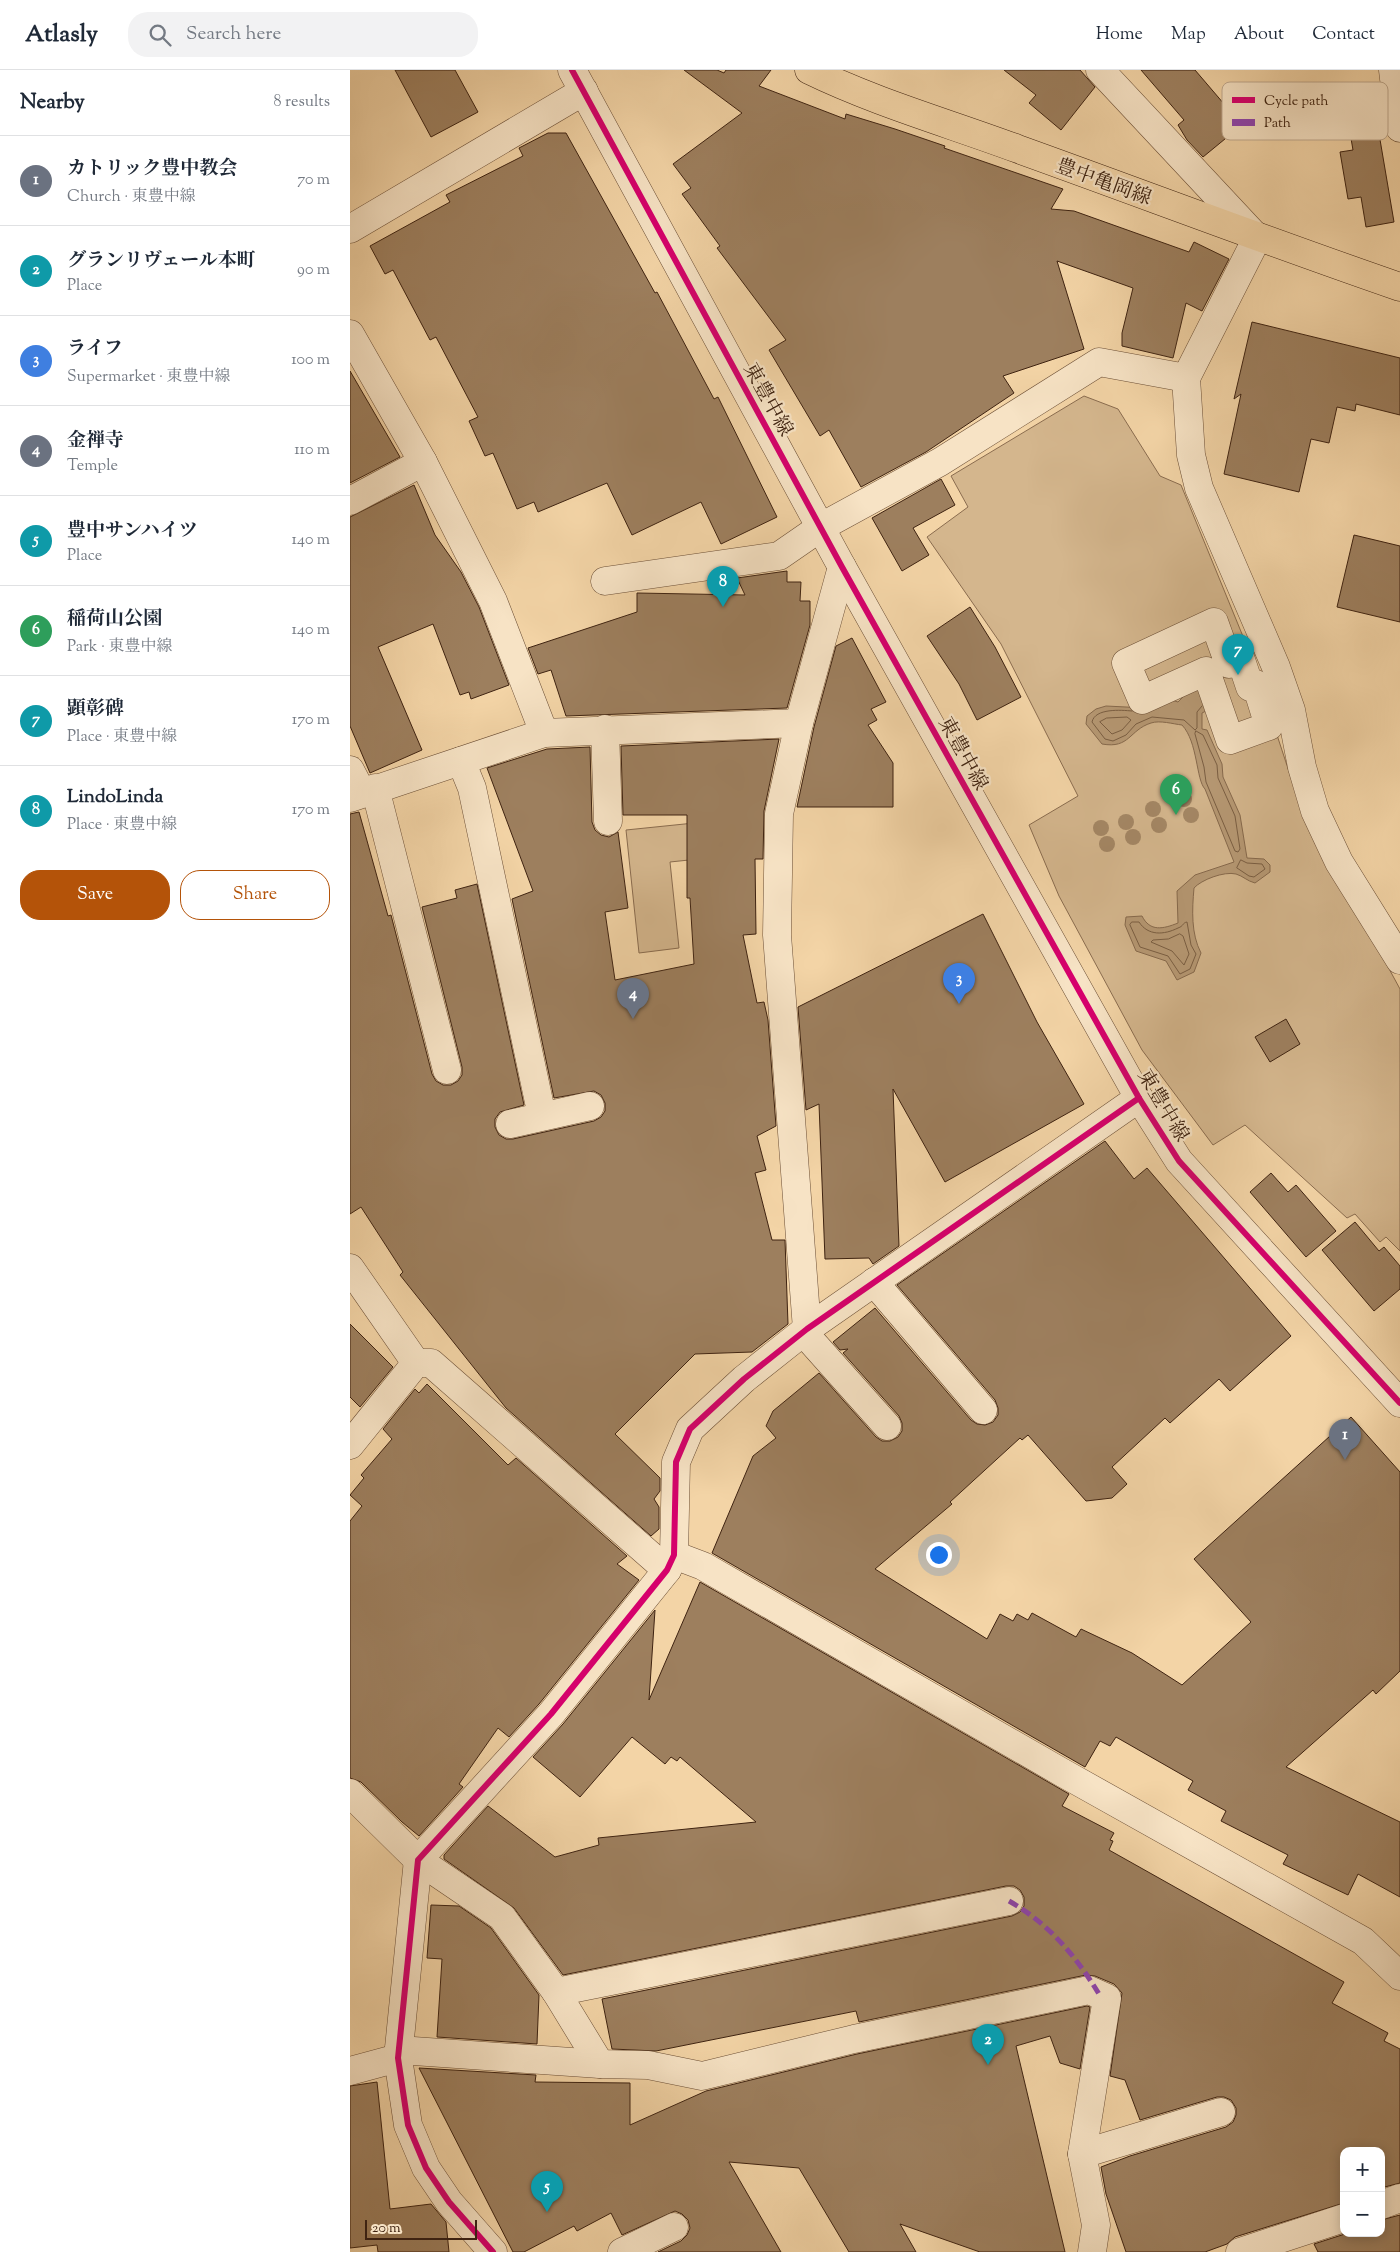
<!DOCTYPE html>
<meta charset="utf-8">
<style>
:root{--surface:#fff;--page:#f2f2f3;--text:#1f2937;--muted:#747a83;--line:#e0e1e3;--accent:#b45309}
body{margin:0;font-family:"Sorts Mill Goudy","Noto Serif JP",serif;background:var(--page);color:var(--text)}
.controls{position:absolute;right:15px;bottom:15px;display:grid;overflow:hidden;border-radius:10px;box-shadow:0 2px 12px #0003}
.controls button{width:45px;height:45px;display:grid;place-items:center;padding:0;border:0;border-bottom:1px solid var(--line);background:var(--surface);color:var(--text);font:25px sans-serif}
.scale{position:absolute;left:15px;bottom:12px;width:112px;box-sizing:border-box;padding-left:5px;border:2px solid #3f2311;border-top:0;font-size:14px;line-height:18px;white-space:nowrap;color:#3f2311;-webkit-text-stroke:4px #f7e3c5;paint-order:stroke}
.you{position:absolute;left:588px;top:1484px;width:18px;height:18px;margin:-12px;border:4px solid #fff;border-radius:50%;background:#1a73e8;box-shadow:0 0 0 8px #1a73e833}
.badge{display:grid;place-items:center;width:32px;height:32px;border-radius:50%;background:var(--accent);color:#fff;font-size:16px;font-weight:700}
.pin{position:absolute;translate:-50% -41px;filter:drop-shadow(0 1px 2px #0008)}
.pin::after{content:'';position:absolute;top:26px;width:18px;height:15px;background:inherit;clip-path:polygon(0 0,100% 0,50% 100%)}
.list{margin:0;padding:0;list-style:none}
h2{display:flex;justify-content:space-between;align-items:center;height:65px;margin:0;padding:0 20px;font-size:21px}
h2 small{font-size:16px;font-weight:400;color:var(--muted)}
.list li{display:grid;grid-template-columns:32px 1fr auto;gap:15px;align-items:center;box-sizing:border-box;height:90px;padding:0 20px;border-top:1px solid var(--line)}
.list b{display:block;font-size:19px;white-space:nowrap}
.list p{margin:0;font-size:16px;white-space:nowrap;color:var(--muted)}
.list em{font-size:16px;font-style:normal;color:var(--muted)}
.actions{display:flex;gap:10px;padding:15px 20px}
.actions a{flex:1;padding:11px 0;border:1px solid var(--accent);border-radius:20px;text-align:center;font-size:18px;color:var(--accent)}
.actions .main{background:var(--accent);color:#fff}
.icon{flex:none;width:28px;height:28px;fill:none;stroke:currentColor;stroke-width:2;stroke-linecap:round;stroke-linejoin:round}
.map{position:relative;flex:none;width:1050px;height:2182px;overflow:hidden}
header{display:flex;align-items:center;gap:30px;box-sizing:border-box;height:70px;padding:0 25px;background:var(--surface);border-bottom:1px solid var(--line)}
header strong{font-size:24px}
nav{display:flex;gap:28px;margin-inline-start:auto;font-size:18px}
.search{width:350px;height:45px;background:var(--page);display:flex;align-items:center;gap:12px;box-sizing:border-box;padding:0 18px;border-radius:20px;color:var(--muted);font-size:19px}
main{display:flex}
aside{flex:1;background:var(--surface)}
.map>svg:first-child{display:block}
.green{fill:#d4b68d;stroke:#8a6c4f}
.water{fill:#b69873;stroke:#86694c}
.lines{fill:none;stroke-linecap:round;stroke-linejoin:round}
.shore{stroke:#7a5e42;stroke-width:1}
.building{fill:#9d7f5e;stroke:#3f2311}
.minor-casing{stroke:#6c4f36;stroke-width:29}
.major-casing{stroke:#3f2311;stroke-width:29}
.minor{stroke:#f7e3c5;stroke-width:28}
.major{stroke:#f3d4a6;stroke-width:28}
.quiet{stroke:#8e44ad;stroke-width:5;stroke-dasharray:10 5;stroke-linecap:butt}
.cycleway-casing{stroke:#f7e3c5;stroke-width:9}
.cycleway{stroke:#d6006c;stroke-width:6}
.tree{fill:#a48765}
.labels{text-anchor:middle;stroke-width:4.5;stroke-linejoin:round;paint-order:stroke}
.street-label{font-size:20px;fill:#3f2311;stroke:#f7e3c5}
.key{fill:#f7e3c5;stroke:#c0a98f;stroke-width:1}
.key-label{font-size:14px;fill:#3f2311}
</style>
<header>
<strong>Atlasly</strong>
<div class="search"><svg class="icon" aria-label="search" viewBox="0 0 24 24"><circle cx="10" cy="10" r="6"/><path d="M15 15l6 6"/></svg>Search here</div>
<nav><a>Home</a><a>Map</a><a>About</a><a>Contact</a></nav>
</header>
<main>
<aside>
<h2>Nearby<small>8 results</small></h2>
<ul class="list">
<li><span class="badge" style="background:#6b7280">1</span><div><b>カトリック豊中教会</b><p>Church · 東豊中線</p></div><em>70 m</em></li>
<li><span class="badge" style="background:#0f9aa8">2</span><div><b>グランリヴェール本町</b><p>Place</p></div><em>90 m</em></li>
<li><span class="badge" style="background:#3f7fe0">3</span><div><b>ライフ</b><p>Supermarket · 東豊中線</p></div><em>100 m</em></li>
<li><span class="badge" style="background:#6b7280">4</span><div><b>金禅寺</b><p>Temple</p></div><em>110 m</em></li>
<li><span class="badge" style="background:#0f9aa8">5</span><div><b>豊中サンハイツ</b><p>Place</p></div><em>140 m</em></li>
<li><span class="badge" style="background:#2e9e5b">6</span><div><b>稲荷山公園</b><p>Park · 東豊中線</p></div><em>140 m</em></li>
<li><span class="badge" style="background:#0f9aa8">7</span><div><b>顕彰碑</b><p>Place · 東豊中線</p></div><em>170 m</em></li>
<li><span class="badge" style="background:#0f9aa8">8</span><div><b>LindoLinda</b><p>Place · 東豊中線</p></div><em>170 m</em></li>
</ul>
<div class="actions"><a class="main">Save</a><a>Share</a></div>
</aside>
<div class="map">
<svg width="1050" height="2182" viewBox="0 0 1050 2182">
<rect width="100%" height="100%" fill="#f3d4a6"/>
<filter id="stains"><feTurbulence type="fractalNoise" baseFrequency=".004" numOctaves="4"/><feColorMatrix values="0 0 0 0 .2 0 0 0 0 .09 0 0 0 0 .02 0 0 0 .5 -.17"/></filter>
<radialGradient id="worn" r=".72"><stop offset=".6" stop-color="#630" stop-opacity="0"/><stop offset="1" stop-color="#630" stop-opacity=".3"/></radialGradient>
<g class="green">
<path d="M734 326 768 339 810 406 831 415 901 586 950 735 1050 919V1181L1036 1167 1030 1172 1005 1144 997 1148 895 1055 863 1075 792 980 709 826 679 755 728 726 651 574 577 467 618 437 601 406Z"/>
<path d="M354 752 358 788 320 792 329 878 289 883 276 760Z"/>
</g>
<path class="water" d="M849 618 858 640 852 643V659L857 660 872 694 873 707 890 745 897 788 914 789 920 795V802L905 813C897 811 893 806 886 804 874 801 851 810 844 818 842 840 841 864 851 883L844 902 827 910 816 891 786 881 775 855 776 847 792 846C800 862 813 859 828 853L827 821 845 805 884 792 855 719C846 710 848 672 832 655 823 654 810 650 801 653 779 660 780 679 752 674L736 654 737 646 746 639 756 636 796 638 815 628 828 632 838 622Z"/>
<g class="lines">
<g class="shore">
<path d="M782 641C771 640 745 638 742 652L755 669 763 671 776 665 786 654 802 647 834 650 845 660 847 658V642L852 636"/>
<path d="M757 648 777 647 781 650 772 660 762 664 750 652Z"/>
<path d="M846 661 853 665 867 695 868 708 885 746 890 779 888 782 885 781 856 712 854 697 845 664Z"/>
<path d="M891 790 897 793 912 794 915 799 904 807 899 806 887 798Z"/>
<path d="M782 852H789C798 866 814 865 828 858 834 856 832 853 837 852L841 875 846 884 840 899 830 904 818 886 790 877 780 855Z"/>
<path d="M830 864 833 866 839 884 834 895 822 881 801 872 803 870 818 869Z"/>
</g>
</g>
<g class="building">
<path d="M45 0H105L128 42 81 67Z"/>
<path d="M334 0H367L374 3 376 0H421L409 16 495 49 496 44 545 59 595 76 594 78 713 119 701 139 724 141 839 182 844 172 879 189 852 241 836 233 823 288 772 276V263L783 218 707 191 734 279 653 306 664 323 576 382 511 417 479 360 470 366 419 280 436 270 367 178 370 176 332 124 341 118 323 94 392 43Z"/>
<path d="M654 0H730L745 17 711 60 679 33 686 25Z"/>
<path d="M791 0H845L892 55 853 87 837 70 828 55 834 50Z"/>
<path d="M1026 46 1044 152 1016 157 1011 127 998 129 990 82 1003 80 998 51Z"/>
<path d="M198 63H216L305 223 307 222 364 329 368 327 427 447 371 474 351 432 282 465 257 413 188 442 184 432 167 439 143 383 135 386 119 351 128 347 86 267 80 270 43 200 35 204 20 176 100 132 96 125 173 86 169 78Z"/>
<path d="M902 252 1050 288V345L1006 334 1005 341 987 337 979 373 961 369 949 422 874 404 891 324 884 329Z"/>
<path d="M0 301 50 387 0 413Z"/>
<path d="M591 409 605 435 563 458 579 485 552 501 522 448Z"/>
<path d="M64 415 85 465 111 502 129 537 159 615 121 629 119 622 110 625 83 554 28 577 72 680 20 703 0 656V447Z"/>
<path d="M1004 465 1050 476V552L987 537Z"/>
<path d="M437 501V512H451L450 531H460V555L437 638 216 646 201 600 188 604 178 578 287 542V523L395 525 387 508Z"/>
<path d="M620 537 645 577 671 627 627 650 609 614 577 566Z"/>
<path d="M502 568 536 632 521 639 527 650 518 655 543 693V737H447L464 657 486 576Z"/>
<path d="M429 669 414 741 413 789H405L406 864 393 865 407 933 414 932 418 950 426 1056 407 1066 416 1100 405 1103 422 1170H435L438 1254 402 1282 345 1284 265 1364 310 1408V1421L304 1429 309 1437V1459L301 1466 156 1338 50 1205 53 1202 11 1137 0 1144V744L9 742 38 846 41 845 82 1004 86 1011 93 1015H101L108 1011 112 1005V997L72 837 107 828 105 820 127 814 174 1035 150 1042 145 1049V1057L149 1065 156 1069H163L244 1051 251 1047 255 1041V1033L251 1025 244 1021 204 1028 162 829 183 821 137 698 197 679 240 677 242 752 245 760 251 765 259 767 268 762 278 838 255 842 265 910 344 894 340 828H337V745H273L271 676Z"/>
<path d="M633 844 687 952 734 1034 595 1112 543 1019 549 1176 523 1194 519 1188 475 1189 469 1034 456 1040 448 937Z"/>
<path d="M936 949 950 974 920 992 905 967Z"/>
<path d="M755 1071 784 1109 797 1098 941 1266 880 1321 869 1309 820 1353 815 1348 762 1397 777 1414 762 1428 736 1431 678 1365 672 1370 670 1368 600 1432 602 1434 525 1499 637 1569 650 1544 663 1551 667 1544 678 1550 682 1543 726 1567 731 1559 782 1583 832 1615 901 1552 844 1489 1001 1347 1050 1402V1601L1026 1624 1023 1620 936 1697 1050 1752V1827L1008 1804 998 1825 933 1794 938 1785 871 1751 876 1741 838 1720 843 1711 766 1667 760 1676 750 1671 735 1697 362 1483 403 1386 426 1368 416 1356 423 1341 469 1303 526 1367 532 1371H540L548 1367 552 1361V1353L549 1346 493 1283 498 1279 490 1280 483 1272 525 1238 621 1350 627 1354 635 1355 643 1352 648 1345V1338L645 1330 547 1215Z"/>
<path d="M921 1103 938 1122 946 1115 986 1161 956 1187 900 1122Z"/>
<path d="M1005 1152 1029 1181 1034 1177 1050 1196V1219L1024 1241 972 1180Z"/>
<path d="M0 1254 43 1297 10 1337 0 1327Z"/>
<path d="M77 1314 158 1395 166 1388 277 1486 267 1494 289 1510 189 1634 159 1667 148 1658 109 1714 113 1717 69 1766 52 1752 11 1712 0 1708V1451L12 1436 0 1425 14 1408 11 1405 42 1369 33 1359 65 1319 69 1323Z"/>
<path d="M350 1512 719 1724 712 1736 764 1763 760 1770 763 1771 759 1780 994 1912 982 1933 1038 1963 1034 1971 1050 1979V2113L1031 2118V2081H994V2133L885 2167 877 2174 855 2182H776L756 2124 751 2097 780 2086 876 2057 883 2052 886 2045V2038L881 2030 874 2027H867L790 2050 775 2010 760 2006 772 1923 764 1914 745 1906 736 1905 509 1952 506 1941 306 1981 262 1979 252 1929 662 1846 670 1842 674 1836V1827L670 1820 664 1816H656L213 1905 164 1838 94 1789V1785L138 1736 205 1787 249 1775 248 1768 406 1752 330 1687 327 1691 321 1687 315 1694 282 1667 230 1727 183 1687 213 1654 305 1540 299 1630Z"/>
<path d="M81 1835 109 1836 141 1858 189 1925 187 1974 87 1967 92 1889 77 1888Z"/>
<path d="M737 1936 740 1937 730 1999 710 1993 700 1966 666 1976 715 2182H630L550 2154 566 2182H499L449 2098 379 2092 431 2182H308L331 2171 337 2165 340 2158 338 2150 332 2144 325 2141 272 2165 261 2143 227 2161 224 2156 174 2182H163L69 1998 186 2005 185 2012 280 2013V2055L356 2021 507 1984Z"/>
<path d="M27 2012 40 2139 81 2134 96 2152 99 2182H28L27 2175 0 2178V2016Z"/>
<path d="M1050 2145V2182H968L964 2174 998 2163H1031V2150Z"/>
</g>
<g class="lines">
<defs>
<g id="minor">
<path d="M222 0 492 497 789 1028 829 1091 1050 1333"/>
<path d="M1043 0 1050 58"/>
<path d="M0 159 234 21"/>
<path d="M0 264 73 392 143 531 194 663"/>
<path d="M836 308 841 385 849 418 926 597 941 640 952 697 965 741 989 792 1050 890"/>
<path d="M0 431 73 392"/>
<path d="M255 511 429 486 471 457 590 392 749 292 836 308 907 168 750 0"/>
<path d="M864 552 879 594 891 590 900 617 906 614 919 656 880 670 856 601 792 630 776 593Z"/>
<path d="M255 659 258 751"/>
<path d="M111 691 122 718 192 1046"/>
<path d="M0 700 12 723"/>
<path d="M25 718 97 1000"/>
<path d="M0 728 194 663 449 653"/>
<path d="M160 1054 240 1036"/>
<path d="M0 1198 66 1293H81L317 1500"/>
<path d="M524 1212 633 1340"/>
<path d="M457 1259 427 865 429 744 449 653 492 497"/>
<path d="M454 1263 537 1356"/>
<path d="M0 1375 66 1293"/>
<path d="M324 1485 353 1496 713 1703 1013 1871 1050 1906"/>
<path d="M0 1723 68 1790 152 1847 206 1922 250 1994"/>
<path d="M206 1922 659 1831"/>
<path d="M49 1980 250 1994 298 1995 352 2006 504 1969 739 1920 757 1928 732 2084 746 2155 742 2182"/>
<path d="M0 2001 48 1988"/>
<path d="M732 2084 871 2042"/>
<path d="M1031 2135 1050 2128"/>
<path d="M143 2182 99 2132 76 2098 58 2055 48 1988 68 1790 201 1644 317 1500 324 1485 326 1392 340 1359 394 1309 457 1259 789 1028"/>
<path d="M272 2182 324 2157"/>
<path d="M890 2182 994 2148"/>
</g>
<path id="major" d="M459 0C527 33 598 53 668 79 796 125 922 173 1050 217"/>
</defs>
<use href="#minor" class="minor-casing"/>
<use href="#major" class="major-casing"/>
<use href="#minor" class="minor"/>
<use href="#major" class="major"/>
<path class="quiet" d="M659 1831C698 1853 726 1886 749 1924"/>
<defs>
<g id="cycleway">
<path d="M222 0 492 497 789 1028 829 1091 1050 1333"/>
<path d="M143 2182 99 2132 76 2098 58 2055 48 1988 68 1790 201 1644 317 1500 324 1485 326 1392 340 1359 394 1309 457 1259 789 1028"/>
</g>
</defs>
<use href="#cycleway" class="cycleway-casing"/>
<use href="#cycleway" class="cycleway"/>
</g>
<g class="tree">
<circle cx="834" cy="729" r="8"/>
<circle cx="803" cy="739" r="8"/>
<circle cx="841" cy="745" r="8"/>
<circle cx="776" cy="752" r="8"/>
<circle cx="809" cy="755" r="8"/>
<circle cx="751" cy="758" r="8"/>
<circle cx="783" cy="767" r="8"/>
<circle cx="757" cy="774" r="8"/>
</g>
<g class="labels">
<g class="street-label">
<text transform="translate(754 111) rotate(20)" y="7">豊中亀岡線</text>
<text transform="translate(419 329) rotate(61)" y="7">東豊中線</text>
<text transform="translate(614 683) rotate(61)" y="7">東豊中線</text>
<text transform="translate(814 1035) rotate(59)" y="7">東豊中線</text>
</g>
</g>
<rect x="872" y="12" width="166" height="58" rx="8" class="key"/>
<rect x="882" y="27" width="23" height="6" fill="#d6006c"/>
<rect x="882" y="49" width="23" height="7" fill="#8e44ad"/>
<g class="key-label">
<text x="914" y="35">Cycle path</text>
<text x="914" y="57">Path</text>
</g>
<rect width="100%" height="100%" filter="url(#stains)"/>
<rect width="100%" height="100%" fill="url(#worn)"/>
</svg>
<div class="controls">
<button>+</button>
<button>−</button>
</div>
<div class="scale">20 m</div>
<div class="you"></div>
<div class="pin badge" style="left:995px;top:1390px;background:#6b7280">1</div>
<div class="pin badge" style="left:638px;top:1995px;background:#0f9aa8">2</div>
<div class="pin badge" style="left:609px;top:934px;background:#3f7fe0">3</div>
<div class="pin badge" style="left:283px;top:949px;background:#6b7280">4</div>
<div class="pin badge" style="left:197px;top:2142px;background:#0f9aa8">5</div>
<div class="pin badge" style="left:826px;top:745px;background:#2e9e5b">6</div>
<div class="pin badge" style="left:888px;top:605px;background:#0f9aa8">7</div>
<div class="pin badge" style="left:373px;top:537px;background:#0f9aa8">8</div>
</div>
</main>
